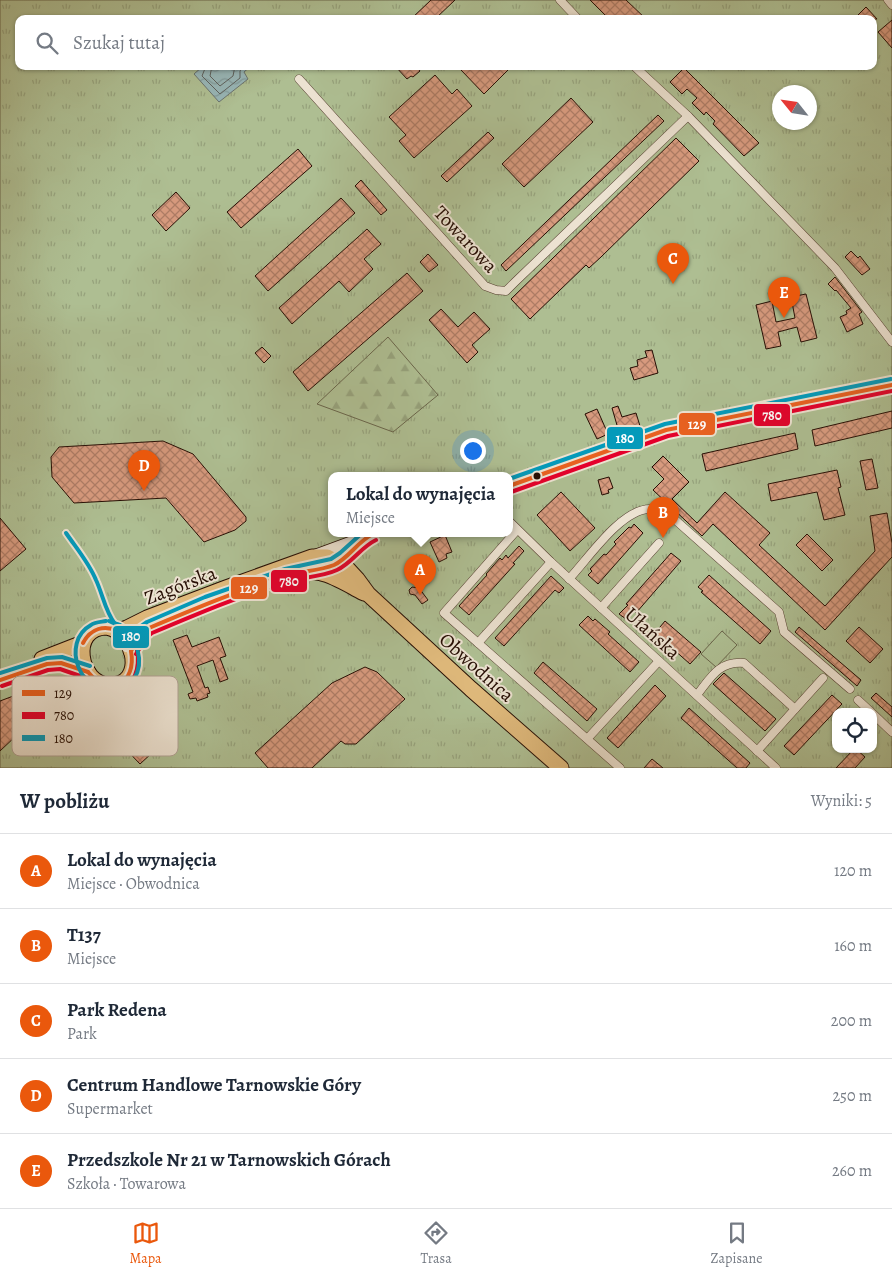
<!DOCTYPE html>
<html lang="pl">
<meta charset="utf-8">
<style>
:root{--surface:#fff;--page:#f6f6f7;--text:#1f2937;--muted:#747a83;--line:#e0e1e3;--accent:#ea580c}
body{margin:0;font-family:Alegreya,serif;background:var(--page);color:var(--text)}
.controls{position:absolute;right:15px;bottom:15px;display:grid;overflow:hidden;border-radius:10px;box-shadow:0 1px 4px #0004}
.controls button{width:45px;height:45px;display:grid;place-items:center;padding:0;border:0;border-bottom:1px solid var(--line);background:var(--surface);color:var(--text);font:25px sans-serif}
.compass{position:absolute;left:772px;top:85px;width:45px;height:45px;border-radius:50%;background:var(--surface);box-shadow:0 1px 4px #0004;rotate:300deg}
.you{position:absolute;left:472px;top:450px;width:18px;height:18px;margin:-12px;border:4px solid #fff;border-radius:50%;background:#1a73e8;box-shadow:0 0 0 8px #1a73e833}
.badge{display:grid;place-items:center;width:32px;height:32px;border-radius:50%;background:var(--accent);color:#fff;font-size:16px;font-weight:700}
.pin{position:absolute;translate:-50% -41px;filter:drop-shadow(0 1px 2px #0008)}
.pin::after{content:'';position:absolute;top:26px;width:18px;height:15px;background:inherit;clip-path:polygon(0 0,100% 0,50% 100%)}
.popup{position:absolute;left:328px;top:472px;width:185px;height:65px;box-sizing:border-box;display:grid;place-content:center;border-radius:10px;background:var(--surface);filter:drop-shadow(0 1px 4px #0005);font-size:16px;white-space:nowrap;color:var(--muted)}
.popup b{font-size:19px;color:var(--text)}
.popup::after{content:'';position:absolute;left:50%;top:100%;margin-left:-10px;border:10px solid transparent;border-top-color:var(--surface)}
.list{margin:0;padding:0;list-style:none}
h2{display:flex;justify-content:space-between;align-items:center;height:65px;margin:0;padding:0 20px;font-size:21px}
h2 small{font-size:16px;font-weight:400;color:var(--muted)}
.list li{display:grid;grid-template-columns:32px 1fr auto;gap:15px;align-items:center;box-sizing:border-box;height:75px;padding:0 20px;border-top:1px solid var(--line)}
.list b{display:block;font-size:19px;white-space:nowrap}
.list p{margin:0;font-size:16px;white-space:nowrap;color:var(--muted)}
.list em{font-size:16px;font-style:normal;color:var(--muted)}
.icon{flex:none;width:28px;height:28px;fill:none;stroke:currentColor;stroke-width:2;stroke-linecap:round;stroke-linejoin:round}
.map{position:relative;flex:none;width:892px;height:768px;overflow:hidden}
.search{position:absolute;background:var(--surface);box-shadow:0 1px 4px #0004;left:15px;right:15px;top:15px;height:55px;display:flex;align-items:center;gap:12px;box-sizing:border-box;padding:0 18px;border-radius:10px;color:var(--muted);font-size:19px}
.sheet{height:440px;background:var(--surface)}
nav{display:flex;justify-content:space-around;align-items:center;box-sizing:border-box;height:70px;border-top:1px solid var(--line);background:var(--surface);font-size:14px;color:var(--muted)}
nav a{display:grid;justify-items:center;gap:2px}
nav .on{color:var(--accent)}
.map>svg:first-child{display:block}
.grass{fill:url(#grass-tufts);stroke:#6a664b;fill-rule:evenodd}
.forest{fill:url(#forest-firs);stroke:#6a664b}
.pitch{fill:#aebe92;stroke:#6a664b}
.water{fill:url(#water-waves);stroke:#6a736f}
.lines{fill:none;stroke-linecap:round;stroke-linejoin:round}
.shore{stroke:#5e625e;stroke-width:1}
.building{fill:url(#building-cross-hatch);stroke:#260e04}
.street-casing{stroke:#553f31;stroke-width:9}
.secondary-casing{stroke:#260e04;stroke-width:13}
.highway-casing{stroke:#260e04;stroke-width:17}
.street{stroke:#ece2d1;stroke-width:8}
.secondary{stroke:#ece2d1;stroke-width:11}
.highway{stroke:#e0ba7c;stroke-width:15}
.bus-1-casing{stroke:#ece2d1;stroke-width:8}
.bus-2-casing{stroke:#ece2d1;stroke-width:8}
.bus-3-casing{stroke:#ece2d1;stroke-width:8}
.bus-1{stroke:#e86120;stroke-width:4}
.bus-2{stroke:#e4002b;stroke-width:4}
.bus-3{stroke:#049aba;stroke-width:4}
.bus-dot{fill:#260e04;stroke:#ece2d1;stroke-width:2}
.labels{text-anchor:middle;stroke-width:4;stroke-linejoin:round;paint-order:stroke}
.street-label{font-size:20px;fill:#260e04;stroke:#ece2d1}
.key{fill:#ece2d1;stroke:#b1a294;stroke-width:1}
.key-label{font-size:14px;fill:#260e04}
.line-badge{stroke:#ece2d1;stroke-width:2}
.badge-label{font-size:14px;text-anchor:middle;font-weight:bold;fill:#fff}
</style>
<div class="map">
<svg width="892" height="768" viewBox="0 0 892 768">
<defs>
<pattern id="grass-tufts" width="24" height="20" patternUnits="userSpaceOnUse" patternTransform="scale(1.25)"><rect width="24" height="20" fill="#aebe92"/><path d="M3 7l-1-3M5 7V3M7 7l1-3M15 17l-1-3M17 17v-4M19 17l1-3" fill="none" stroke="#96a27c"/></pattern>
<pattern id="forest-firs" width="22" height="20" patternUnits="userSpaceOnUse" patternTransform="scale(1.25)"><rect width="22" height="20" fill="#aebe92"/><path d="M5 1l3.5 6h-7zM16 11l3.5 6h-7z" fill="#96a27c"/></pattern>
<pattern id="water-waves" width="16" height="10" patternUnits="userSpaceOnUse" patternTransform="scale(1.25)"><rect width="16" height="10" fill="#97b6b7"/><path d="M0 5q4-4 8 0t8 0" fill="none" stroke="#829b9c"/></pattern>
<pattern id="building-cross-hatch" width="8" height="8" patternUnits="userSpaceOnUse" patternTransform="scale(1.25)"><rect width="8" height="8" fill="#d79a7e"/><path d="M0 0l8 8M0 8l8-8" fill="none" stroke="#ae7c65"/></pattern>
</defs>
<rect width="100%" height="100%" fill="#e1d3b8"/>
<filter id="stains"><feTurbulence type="fractalNoise" baseFrequency=".004" numOctaves="4"/><feColorMatrix values="0 0 0 0 .2 0 0 0 0 .09 0 0 0 0 .02 0 0 0 .5 -.17"/></filter>
<radialGradient id="worn" r=".72"><stop offset=".6" stop-color="#630" stop-opacity="0"/><stop offset="1" stop-color="#630" stop-opacity=".3"/></radialGradient>
<path class="grass" d="M0 0H892V768H0ZM19 19H873V66H19ZM780 92H810V122H780ZM331 476H509V534H331ZM836 712H873V749H836Z"/>
<path class="forest" d="M388 337 438 395 393 432 317 404Z"/>
<path class="pitch" d="M722 631 737 645 716 667 701 654Z"/>
<path class="water" d="M203 66H251L244 72 248 79 219 102 194 74Z"/>
<g class="lines">
<g class="shore">
<path d="M206 66 202 76 220 94 240 78V71L243 66"/>
<path d="M212 66 210 76 220 86 233 76 235 66"/>
</g>
</g>
<g class="building">
<path d="M431 0H455L435 19H411Z"/>
<path d="M590 0H626L646 19H609Z"/>
<path d="M866 7 877 19H854Z"/>
<path d="M892 20V48L878 32Z"/>
<path d="M395 66H416L420 71 413 77 411 76 407 79Z"/>
<path d="M466 66H512L484 94 461 70Z"/>
<path d="M684 68 759 143 744 156 713 124 715 121 706 112 704 115 692 103 697 98 687 89 682 94 670 82Z"/>
<path d="M435 75 452 94 457 89 472 106 414 158 399 141 406 135 389 117Z"/>
<path d="M571 98 593 122 524 187 502 164Z"/>
<path d="M658 115 664 121 506 271 501 265Z"/>
<path d="M488 132 494 138 447 182 441 176Z"/>
<path d="M676 138 699 161 601 257 589 268 586 265 530 319 511 299Z"/>
<path d="M298 149 312 166 241 228 227 212Z"/>
<path d="M361 180 387 210 381 215 355 186Z"/>
<path d="M176 192 190 208 166 231 152 215Z"/>
<path d="M341 198 355 213 268 291 255 276Z"/>
<path d="M367 229 381 244 364 259 373 269 349 292 339 281 292 324 279 308Z"/>
<path d="M851 251 858 258 860 256 870 269 862 275 845 257Z"/>
<path d="M428 254 438 265 429 272 420 262Z"/>
<path d="M407 273 423 291 308 391 293 372Z"/>
<path d="M835 277 862 312 859 314 863 324 847 332 840 317 847 314 846 311 851 308 836 290 835 291 828 284Z"/>
<path d="M806 294 817 338 801 342 797 327 778 332 781 346 766 349 756 305 772 301 776 322 795 318 791 297Z"/>
<path d="M441 309 458 327 474 312 490 329 472 345 478 352 467 363 429 320Z"/>
<path d="M262 347 271 356 264 363 255 353Z"/>
<path d="M652 350 658 373 634 380 630 368 638 366 637 360 647 357 645 351Z"/>
<path d="M618 406 622 417 636 413 640 426 619 432 612 408Z"/>
<path d="M597 409 608 434 597 439 585 414Z"/>
<path d="M892 411V428L815 446 812 430Z"/>
<path d="M795 433 798 449 706 471 702 454Z"/>
<path d="M163 441 193 454 246 517V521L235 530 204 542 166 498 74 503 52 477 51 457 59 447Z"/>
<path d="M663 456 689 482 672 499 697 523 725 492 770 533 759 545 825 606 875 551 870 516 887 513 892 543V557L825 630 713 524 702 536 653 490 664 479 652 467Z"/>
<path d="M872 459 878 488 866 490 860 461Z"/>
<path d="M837 470 841 487 838 488 845 515 824 520 817 492 771 501 768 484Z"/>
<path d="M609 477 613 488 608 490 609 493 602 495 598 480Z"/>
<path d="M561 492 595 528 570 551 537 515Z"/>
<path d="M0 518 26 549 0 571Z"/>
<path d="M634 524 643 533 598 584 588 575 592 571 590 569 604 554 606 555 616 544 614 542 629 527 631 528Z"/>
<path d="M807 534 833 560 822 571 796 545Z"/>
<path d="M445 535 452 552 446 554 447 558 439 562 430 542Z"/>
<path d="M519 546 524 551 513 563 515 564 469 615 459 606 487 575 486 574 500 558 502 560 506 555 508 558Z"/>
<path d="M671 553 681 561 636 613 634 611 626 619 619 614 628 605 626 604Z"/>
<path d="M709 575 771 631 760 644 701 592 703 591 698 587Z"/>
<path d="M551 576 564 588 559 593 555 590 504 646 495 638Z"/>
<path d="M412 587 419 588 428 600 422 604 415 595 410 594 409 590Z"/>
<path d="M588 616 593 621 595 619 610 632 608 634 639 662 630 672 579 625Z"/>
<path d="M665 621 701 652 690 664 655 633Z"/>
<path d="M799 627 861 680 857 686 795 632Z"/>
<path d="M859 627 883 649 870 663 846 641Z"/>
<path d="M187 635 192 647 219 637 226 656 220 658 228 679 220 682 213 660 197 666 205 688 208 687 210 693 207 694 208 697 197 701 196 698 190 699 188 694 193 692 173 640Z"/>
<path d="M543 662 597 709 587 721 534 673Z"/>
<path d="M365 667 377 672 405 699 356 744H345L341 741 312 768H268L255 753 332 683Z"/>
<path d="M724 673 776 719 765 731 713 684Z"/>
<path d="M655 685 666 696 618 748 607 738Z"/>
<path d="M24 692 35 718 0 751V701Z"/>
<path d="M876 693 892 707V717L871 698Z"/>
<path d="M832 695 842 704 794 755 784 746Z"/>
<path d="M689 708 750 763 746 768H737L681 718Z"/>
<path d="M131 726 153 749 151 750 153 752 140 764 119 742 126 735 124 733Z"/>
<path d="M854 749H856L865 757 855 768H836Z"/>
<path d="M652 759 663 768H644Z"/>
</g>
<g class="lines">
<defs>
<g id="street">
<path d="M560 0 578 19"/>
<path d="M888 0 892 5"/>
<path d="M634 66 688 116 835 268 892 342"/>
<path d="M299 79 485 286 496 290 506 291 515 282 688 116"/>
<path d="M509 521 551 562 776 768"/>
<path d="M517 530 444 613 620 768"/>
<path d="M569 579C588 559 621 509 650 509 658 509 665 514 672 517L779 612 784 632 850 689"/>
<path d="M601 608 659 543"/>
<path d="M478 643 551 562"/>
<path d="M697 695C711 677 719 661 744 663L795 709"/>
<path d="M858 700 871 712"/>
<path d="M873 714 892 732"/>
<path d="M588 738 659 661"/>
<path d="M757 751 823 678"/>
</g>
<g id="secondary">
<path d="M509 486 666 430 892 385"/>
<path d="M316 555 373 534"/>
<path d="M314 570 339 563 362 539"/>
</g>
<g id="highway">
<path d="M281 577C319 564 332 576 364 593"/>
<path d="M107 627C136 632 146 685 110 685 79 686 68 627 107 627Z"/>
<path d="M119 631 127 628 147 618 226 588 312 557H327L345 566 357 579 368 594 471 689 561 768"/>
<path d="M131 651 142 633 159 624"/>
<path d="M42 659 83 643"/>
<path d="M0 680 47 664 61 663 88 672"/>
</g>
</defs>
<use href="#street" class="street-casing"/>
<use href="#secondary" class="secondary-casing"/>
<use href="#highway" class="highway-casing"/>
<use href="#street" class="street"/>
<use href="#secondary" class="secondary"/>
<use href="#highway" class="highway"/>
<defs>
<g id="bus-1">
<path d="M509 486 666 430 892 385"/>
<path d="M83 643C91 628 104 625 119 631"/>
<path d="M131 651 142 633 149 628C194 609 239 590 285 576 301 571 319 571 334 565 349 558 358 541 373 534"/>
<path d="M88 672C109 698 137 684 131 651"/>
<path d="M0 680 47 664 61 663 88 672"/>
</g>
<g id="bus-2">
<path d="M511 492 668 436 892 391"/>
<path d="M136 654 147 637 152 633C197 614 242 595 288 581 304 577 322 577 337 570 352 563 361 547 376 540"/>
<path d="M83 676C109 706 144 689 137 650"/>
<path d="M2 686 48 670 60 669 86 678"/>
</g>
<g id="bus-3">
<path d="M509 479 665 424 891 379"/>
<path d="M66 533C77 549 89 563 96 580 103 595 105 611 115 624"/>
<path d="M106 621C101 622 95 622 91 625 60 642 79 698 119 690 125 688 131 685 134 679 145 662 137 636 120 625 117 624 113 623 109 621"/>
<path d="M126 648 137 629 147 622 205 597 285 569 331 559 340 553 361 534"/>
<path d="M0 673 47 658 62 657 90 666"/>
</g>
</defs>
<use href="#bus-1" class="bus-1-casing"/>
<use href="#bus-2" class="bus-2-casing"/>
<use href="#bus-3" class="bus-3-casing"/>
<use href="#bus-1" class="bus-1"/>
<use href="#bus-2" class="bus-2"/>
<use href="#bus-3" class="bus-3"/>
</g>
<circle class="bus-dot" cx="537" cy="476" r="4.5"/>
<g class="labels">
<g class="street-label">
<text transform="translate(466 239) rotate(47)" y="7">Towarowa</text>
<text transform="translate(180 585) rotate(-21)" y="7">Zagórska</text>
<text transform="translate(653 633) rotate(42)" y="7">Ułańska</text>
<text transform="translate(477 667) rotate(42)" y="7">Obwodnica</text>
</g>
</g>
<rect x="12" y="676" width="166" height="80" rx="8" class="key"/>
<rect x="22" y="690" width="23" height="6" fill="#e86120"/>
<rect x="22" y="712" width="23" height="7" fill="#e4002b"/>
<rect x="22" y="735" width="23" height="6" fill="#049aba"/>
<g class="key-label">
<text x="54" y="698">129</text>
<text x="54" y="720">780</text>
<text x="54" y="743">180</text>
</g>
<g class="line-badge">
<rect x="753" y="403" width="38" height="24" rx="5" fill="#e4002b"/>
<rect x="678" y="412" width="38" height="24" rx="5" fill="#e86120"/>
<rect x="606" y="426" width="38" height="24" rx="5" fill="#049aba"/>
<rect x="270" y="569" width="38" height="24" rx="5" fill="#e4002b"/>
<rect x="230" y="576" width="38" height="24" rx="5" fill="#e86120"/>
<rect x="112" y="625" width="38" height="24" rx="5" fill="#049aba"/>
</g>
<g class="badge-label">
<text x="772" y="420">780</text>
<text x="697" y="429">129</text>
<text x="625" y="443">180</text>
<text x="289" y="586">780</text>
<text x="249" y="593">129</text>
<text x="131" y="641">180</text>
</g>
<rect width="100%" height="100%" filter="url(#stains)"/>
<rect width="100%" height="100%" fill="url(#worn)"/>
</svg>
<div class="controls">
<button><svg class="icon" aria-label="locate" viewBox="0 0 24 24"><circle cx="12" cy="12" r="6"/><path d="M12 2v4M12 18v4M2 12h4M18 12h4"/></svg></button>
</div>
<svg class="compass" viewBox="-18 -18 36 36"><path d="M0-13l5 13h-10z" fill="#e53935"/><path d="M0 13l5-13h-10z" fill="#747a83"/></svg>
<div class="you"></div>
<div class="pin badge" style="left:420px;top:595px">A</div>
<div class="popup"><b>Lokal do wynajęcia</b>Miejsce</div>
<div class="pin badge" style="left:663px;top:538px">B</div>
<div class="pin badge" style="left:673px;top:284px">C</div>
<div class="pin badge" style="left:144px;top:491px">D</div>
<div class="pin badge" style="left:784px;top:318px">E</div>
<div class="search"><svg class="icon" aria-label="search" viewBox="0 0 24 24"><circle cx="10" cy="10" r="6"/><path d="M15 15l6 6"/></svg>Szukaj tutaj</div>
</div>
<section class="sheet">
<h2>W pobliżu<small>Wyniki: 5</small></h2>
<ul class="list">
<li><span class="badge">A</span><div><b>Lokal do wynajęcia</b><p>Miejsce · Obwodnica</p></div><em>120 m</em></li>
<li><span class="badge">B</span><div><b>T137</b><p>Miejsce</p></div><em>160 m</em></li>
<li><span class="badge">C</span><div><b>Park Redena</b><p>Park</p></div><em>200 m</em></li>
<li><span class="badge">D</span><div><b>Centrum Handlowe Tarnowskie Góry</b><p>Supermarket</p></div><em>250 m</em></li>
<li><span class="badge">E</span><div><b>Przedszkole Nr 21 w Tarnowskich Górach</b><p>Szkoła · Towarowa</p></div><em>260 m</em></li>
</ul>
</section>
<nav>
<a class="on"><svg class="icon" aria-label="map" viewBox="0 0 24 24"><path d="M3 6l6-2 6 2 6-2v14l-6 2-6-2-6 2zM9 4v14M15 6v14"/></svg>Mapa</a>
<a><svg class="icon" aria-label="directions" viewBox="0 0 24 24"><path d="M12 3l9 9-9 9-9-9zM9 14v-3h6M13 9l2 2-2 2"/></svg>Trasa</a>
<a><svg class="icon" aria-label="saved" viewBox="0 0 24 24"><path d="M7 4h10v16l-5-4-5 4z"/></svg>Zapisane</a>
</nav>
